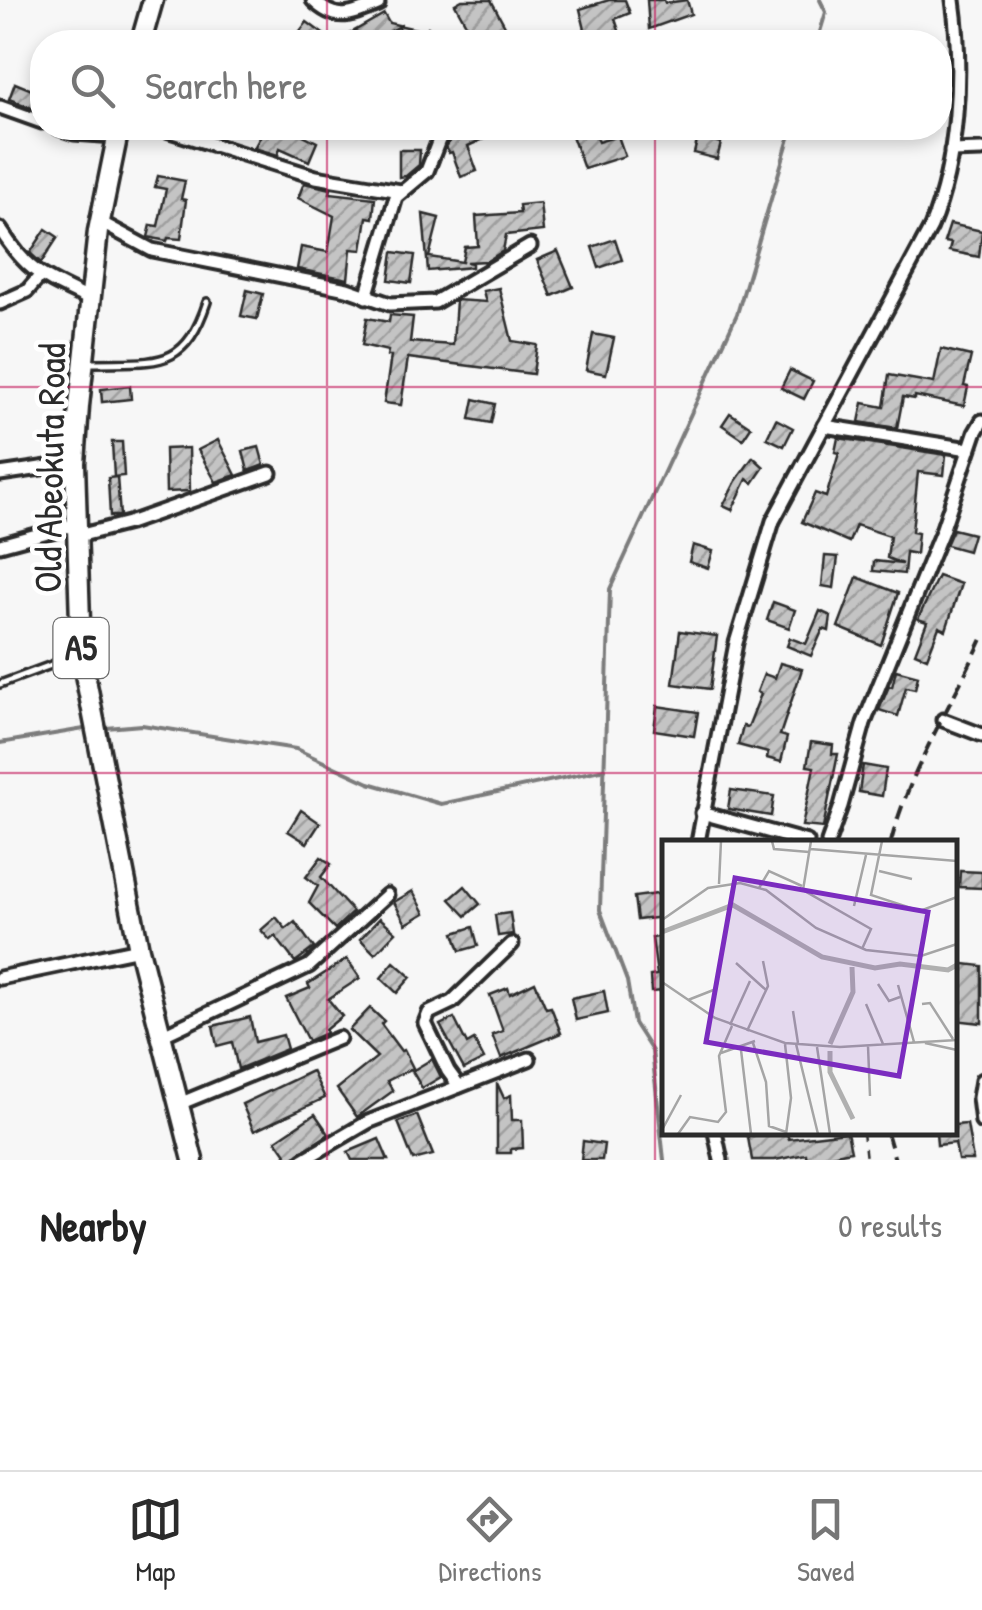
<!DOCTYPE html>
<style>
:root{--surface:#fff;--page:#f6f6f6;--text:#222;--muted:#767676;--line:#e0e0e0;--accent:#2b2b2b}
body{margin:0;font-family:"Patrick Hand",sans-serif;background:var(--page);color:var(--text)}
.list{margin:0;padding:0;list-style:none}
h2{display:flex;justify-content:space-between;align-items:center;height:130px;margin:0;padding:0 40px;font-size:42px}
h2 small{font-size:32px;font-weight:400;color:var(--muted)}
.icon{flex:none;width:55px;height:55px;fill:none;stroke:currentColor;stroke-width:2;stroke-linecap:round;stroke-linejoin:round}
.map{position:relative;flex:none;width:982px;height:1160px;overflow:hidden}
.search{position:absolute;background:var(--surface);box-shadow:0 5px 15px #0003;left:30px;right:30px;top:30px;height:110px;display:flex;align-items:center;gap:25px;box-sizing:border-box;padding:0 35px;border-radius:40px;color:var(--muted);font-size:38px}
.sheet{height:310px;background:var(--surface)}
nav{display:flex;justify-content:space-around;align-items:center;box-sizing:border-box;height:140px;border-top:2px solid var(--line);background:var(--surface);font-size:28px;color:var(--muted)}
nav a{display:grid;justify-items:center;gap:5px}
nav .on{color:var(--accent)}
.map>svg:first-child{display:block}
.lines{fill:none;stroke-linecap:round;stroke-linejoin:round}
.stream{stroke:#7b7b7b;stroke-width:4}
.building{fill:url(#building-hatch);stroke:#2b2b2b;stroke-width:2.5}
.service-casing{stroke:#2b2b2b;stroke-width:12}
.minor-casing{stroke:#2b2b2b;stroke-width:19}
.trunk-casing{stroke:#2b2b2b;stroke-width:25}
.path{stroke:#2b2b2b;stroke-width:2.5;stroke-dasharray:8 8;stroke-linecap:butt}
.service{stroke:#fff;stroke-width:5}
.minor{stroke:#fff;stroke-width:11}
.trunk{stroke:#fff;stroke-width:18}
.rail{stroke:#2b2b2b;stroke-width:4;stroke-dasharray:15 8;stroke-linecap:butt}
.grid{fill:none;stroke:#c2185b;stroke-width:2.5;stroke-opacity:0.55}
.labels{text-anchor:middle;stroke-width:9;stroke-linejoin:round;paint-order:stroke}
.shield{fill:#fff;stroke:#6b6b6b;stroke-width:2.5}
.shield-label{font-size:35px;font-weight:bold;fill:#2b2b2b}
.street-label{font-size:38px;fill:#2b2b2b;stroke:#fff}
.inset-river{fill:none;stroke:#b0b0b0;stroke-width:5}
.inset-road{fill:none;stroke:#a5a5a5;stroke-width:2.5}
.view{fill:#7b2cbf;fill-opacity:0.15;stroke:#7b2cbf;stroke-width:5}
.inset-edge{fill:none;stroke:#2b2b2b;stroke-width:5}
</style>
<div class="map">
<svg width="982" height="1160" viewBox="0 0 982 1160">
<defs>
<pattern id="building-hatch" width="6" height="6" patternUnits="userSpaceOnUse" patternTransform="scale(2.5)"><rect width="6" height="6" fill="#c4c4c4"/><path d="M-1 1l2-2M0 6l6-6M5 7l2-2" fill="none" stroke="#9f9f9f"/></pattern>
</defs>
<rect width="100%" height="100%" fill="#f7f7f7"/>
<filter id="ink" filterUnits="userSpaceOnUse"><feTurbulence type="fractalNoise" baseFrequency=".01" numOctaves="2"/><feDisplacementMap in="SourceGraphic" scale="20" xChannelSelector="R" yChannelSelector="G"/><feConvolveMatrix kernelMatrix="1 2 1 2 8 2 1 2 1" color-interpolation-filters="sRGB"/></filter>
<g filter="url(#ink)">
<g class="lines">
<g class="stream">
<path d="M817 42 826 12 820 0"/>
<path d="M106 728 142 725 296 749 369 783 441 804 605 769"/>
<path d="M0 743 84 729"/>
<path d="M664 1160 652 1051 634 1023 627 981 600 910 610 589 737 314 792 128"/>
</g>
</g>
<g class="building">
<path d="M462 0H491L512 39 507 42H476L455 4Z"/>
<path d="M609 0H625L630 13 615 19 623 42H588L580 9Z"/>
<path d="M647 0H664L665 3 687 0 691 14 649 29Z"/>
<path d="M384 14 389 23 425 31 428 27 446 42H394L400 26 371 42H335Z"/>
<path d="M307 22 334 42H315L300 31Z"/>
<path d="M15 83 42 94V112L9 99Z"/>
<path d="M265 128H289L317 142 309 161 280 148 278 155 254 148Z"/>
<path d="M463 128H508L468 146 477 171 461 177 452 152 449 153 446 147 457 130Z"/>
<path d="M577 128H592L598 142 618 136 625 156 584 169 570 130Z"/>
<path d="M698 137 721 143 717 159 694 153Z"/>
<path d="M399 150H420L419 165 406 176 399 177Z"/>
<path d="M158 176 185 181 181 199 186 200 181 239 168 238 167 241 148 237 151 225 158 226 166 189 155 187Z"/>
<path d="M304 183 331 189 330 193 375 198 373 218 367 217 362 250 351 249 348 279 297 269 301 247 328 252 334 216 298 198Z"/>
<path d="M540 203 543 231 506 235 503 251 487 261 466 262 472 263V267L428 271 423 214 439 218 429 257 462 262 465 247 478 246 476 216 520 213 519 205Z"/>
<path d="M950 224 982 231 979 257 949 251 951 243 944 242Z"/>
<path d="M46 229 58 237 41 263 30 253Z"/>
<path d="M615 239 622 260 599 268 592 247Z"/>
<path d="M558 251 573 287 552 296 537 260Z"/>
<path d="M393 252 415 255 411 283 389 280Z"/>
<path d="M499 288 512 341 537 345 533 374 408 358 401 405 384 403 391 356H387L388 351 362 345 367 318 389 322 390 315 413 317 410 342 453 345 456 300 486 302 483 291Z"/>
<path d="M247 290 263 294 257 319 241 316Z"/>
<path d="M593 334 614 338 606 374 586 370Z"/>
<path d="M941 349 971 356 964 386 968 387 964 406 915 396V399L903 397 897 428 859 422 863 403 884 407 889 375 934 383Z"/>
<path d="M790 370 813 381 804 399 781 388Z"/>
<path d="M130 386 131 399 102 402 101 389Z"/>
<path d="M474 399 495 404 491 423 470 419Z"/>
<path d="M730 413 751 427 743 439 722 425Z"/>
<path d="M776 419 793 428 784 446 767 438Z"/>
<path d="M838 438 946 455 944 475 918 472 912 532 918 533 916 554 906 552 904 574 873 571 874 561 902 564 887 558 890 536 856 525 849 542 802 522 815 493 826 497 839 453 835 452Z"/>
<path d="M218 440 236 475 216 482 198 450Z"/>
<path d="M112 442H122L124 476 114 477Z"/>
<path d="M259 447 264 465 248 471 243 451Z"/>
<path d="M189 448 190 491 166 492 165 449Z"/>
<path d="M753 457 764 467 753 483 747 479 732 510 723 506 736 481Z"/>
<path d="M117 477 120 516H110L108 478Z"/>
<path d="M953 529 973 534 968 551 946 545Z"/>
<path d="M693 545 713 551 708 568 689 562Z"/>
<path d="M825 556 838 557 834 588 822 586Z"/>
<path d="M938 576 961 584 946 630 939 627 927 658 915 653 927 622 918 619Z"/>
<path d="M857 577 898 593 881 645 838 627Z"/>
<path d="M773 602 795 610 789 628 767 620Z"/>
<path d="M820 611 831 616 829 631 823 629 811 656 787 646 790 638 806 644Z"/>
<path d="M680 631 717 636 710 689 673 684Z"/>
<path d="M780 663 802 669 780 735 787 737 781 762 767 758 768 753 738 745 743 726 748 727 761 694 757 692 764 674 775 678Z"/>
<path d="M896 670 918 676 915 689 906 687 898 716 879 710 889 686 892 687Z"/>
<path d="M657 706 698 712 694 736 654 730Z"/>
<path d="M811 742 833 745 832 754H838L823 828 802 826 814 767 807 766Z"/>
<path d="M863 765 886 769 882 796 859 792Z"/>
<path d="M731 790 774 796 771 816 728 809Z"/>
<path d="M301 810 320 823 307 843 288 831Z"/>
<path d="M321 857 331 864 321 877 353 912 335 929 309 903 318 886 306 877Z"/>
<path d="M960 871 982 872V888L959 887Z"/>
<path d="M465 886 480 904 466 916 450 899Z"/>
<path d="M413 891 425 913 406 924 394 902Z"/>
<path d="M664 893V917L637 920 634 897Z"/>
<path d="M510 913 513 934 498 936 495 915Z"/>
<path d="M276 917 286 929 295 922 314 948 295 962 275 936 270 940 261 930Z"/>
<path d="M380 918 396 932 375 954 360 939Z"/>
<path d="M473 927 478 946 460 951 454 933Z"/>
<path d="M664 936V991L651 992 650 976 657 975 652 938Z"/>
<path d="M347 959 360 978 328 999 342 1016 325 1030 326 1033 308 1041 286 998 310 988 308 984Z"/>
<path d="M394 962 411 977 397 993 381 978Z"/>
<path d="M956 963 982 966V1023L954 1020Z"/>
<path d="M535 982 546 1008 551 1007 561 1033 501 1058 492 1035 503 1031 490 995 508 988 510 994Z"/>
<path d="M604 991 608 1013 576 1020 571 998Z"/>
<path d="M370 1008 384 1021 381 1024 401 1051 404 1050 413 1068 387 1081 393 1091 357 1117 337 1089 377 1057 349 1030Z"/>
<path d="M250 1017 255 1042 283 1035 287 1049 238 1069 232 1042 217 1046 213 1026Z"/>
<path d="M454 1018 467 1044 474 1040 484 1059 464 1069 440 1025Z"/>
<path d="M432 1059 441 1077 422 1088 412 1071Z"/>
<path d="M312 1071 325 1098 254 1131 242 1104Z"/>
<path d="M497 1083 504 1098 511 1095 512 1120H522L523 1148 511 1149V1153H497Z"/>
<path d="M315 1114 329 1134 290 1160 276 1140Z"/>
<path d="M417 1115 433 1155 413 1160 398 1122Z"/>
<path d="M967 1124 973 1160H958L955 1143 937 1145 936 1132H954V1125Z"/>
<path d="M747 1132H786L789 1139 847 1132 851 1151 826 1156 827 1160H807L806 1154 775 1160H752Z"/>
<path d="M379 1139 388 1160H352L348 1152Z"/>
<path d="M583 1141 604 1144 602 1160H581Z"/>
</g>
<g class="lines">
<defs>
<g id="service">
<path d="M90 363C155 361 184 372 207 302"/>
<path d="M0 684 78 655"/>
</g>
<g id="minor">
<path d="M313 0C336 23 351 15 378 4"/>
<path d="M0 107 42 122"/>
<path d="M59 128 74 133 116 136"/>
<path d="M160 128 316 177 401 191"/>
<path d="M951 151 982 150"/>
<path d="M100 222 152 250 347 289 390 304 435 302 530 246"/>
<path d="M0 229C28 273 43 277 89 299"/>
<path d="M366 297 396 197 427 171 439 140 448 128"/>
<path d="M0 303 27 291 40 276"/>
<path d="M824 426 969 449"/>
<path d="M0 474 75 463"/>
<path d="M78 536 129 523 270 473"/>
<path d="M0 545 77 524"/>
<path d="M943 720 982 735"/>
<path d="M702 813 807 842"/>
<path d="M698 842 736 643 773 521 931 227C958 161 963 71 953 0"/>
<path d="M828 842 841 806 864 723 942 531 975 433 982 421"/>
<path d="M0 978 139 949"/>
<path d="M161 1036 309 966 387 895"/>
<path d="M982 1080 979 1098 982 1122"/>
<path d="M459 1086 448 1071 425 1023 429 1013 452 1002 512 944"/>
<path d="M179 1104 339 1038"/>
<path d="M715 1132 721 1160"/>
<path d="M303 1160 368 1122 529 1059"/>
</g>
<g id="trunk">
<path d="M141 42 153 0"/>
<path d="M119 128 98 231 79 406 75 463 81 654 139 949 193 1160"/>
</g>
</defs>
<use href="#service" class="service-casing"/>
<use href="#minor" class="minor-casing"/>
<use href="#trunk" class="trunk-casing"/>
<path class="path" d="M863 1132 866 1160"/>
<use href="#service" class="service"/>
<use href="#minor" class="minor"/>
<use href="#trunk" class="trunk"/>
<g class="rail">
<path d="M891 842C909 771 951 706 982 639"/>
<path d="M887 1132 895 1160"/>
</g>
</g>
</g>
<path class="grid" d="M327 0V42M655 0V42M327 128V1160M655 128V1160M0 387H982M0 773H982"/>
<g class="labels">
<rect class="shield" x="53.5" y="618" width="55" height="60" rx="8"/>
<g class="shield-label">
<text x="81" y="660">A5</text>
</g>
<g class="street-label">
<text transform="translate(50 468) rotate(-89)" y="13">Old Abeokuta Road</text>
</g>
</g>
<g transform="translate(662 840)">
<rect width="295" height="295" fill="#f7f7f7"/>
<path class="inset-river" d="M0 92 71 65 160 117 213 128 238 124 286 130 295 125M168 204 191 152 190 127M168 211V232L191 279"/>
<path class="inset-road" d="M110 1 112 9 147 12M149 1 141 50 209 89 200 109M220 1 209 55 258 71 295 57M148 9 295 21M217 31 250 39M57 44 59 1M97 48 107 31 140 46M192 66 204 15M0 80 46 48 78 43 104 50 154 88 204 110 259 116 295 104M74 123 104 150M0 142 53 178 123 203 178 207 295 200M216 144 227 161 238 157M236 145 252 202M26 160 54 149 56 139M204 164 221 204M260 164 268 163 291 199M131 171 136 203M68 185 88 141M85 191 106 146 101 121M91 203 104 242 107 286 124 292M263 203 295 210M123 204 129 258 124 294M134 204 156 294M206 206 208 256M155 207 168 294M79 210 89 294M59 213 93 201M0 290 19 255M16 294 28 277 56 282 64 272 57 216 70 186"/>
<path class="view" d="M73 38 266 72 237 236 44 202Z"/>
<rect width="295" height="295" class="inset-edge"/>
</g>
</svg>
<div class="search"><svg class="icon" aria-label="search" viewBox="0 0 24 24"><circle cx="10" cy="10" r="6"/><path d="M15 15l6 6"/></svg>Search here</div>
</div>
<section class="sheet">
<h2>Nearby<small>0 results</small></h2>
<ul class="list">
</ul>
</section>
<nav>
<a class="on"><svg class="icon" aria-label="map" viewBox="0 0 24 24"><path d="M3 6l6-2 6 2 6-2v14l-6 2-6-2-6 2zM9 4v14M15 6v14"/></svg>Map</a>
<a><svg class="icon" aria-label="directions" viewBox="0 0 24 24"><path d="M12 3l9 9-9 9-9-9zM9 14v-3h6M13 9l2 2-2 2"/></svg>Directions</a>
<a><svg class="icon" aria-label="saved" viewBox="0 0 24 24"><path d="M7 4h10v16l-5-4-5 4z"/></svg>Saved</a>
</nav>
